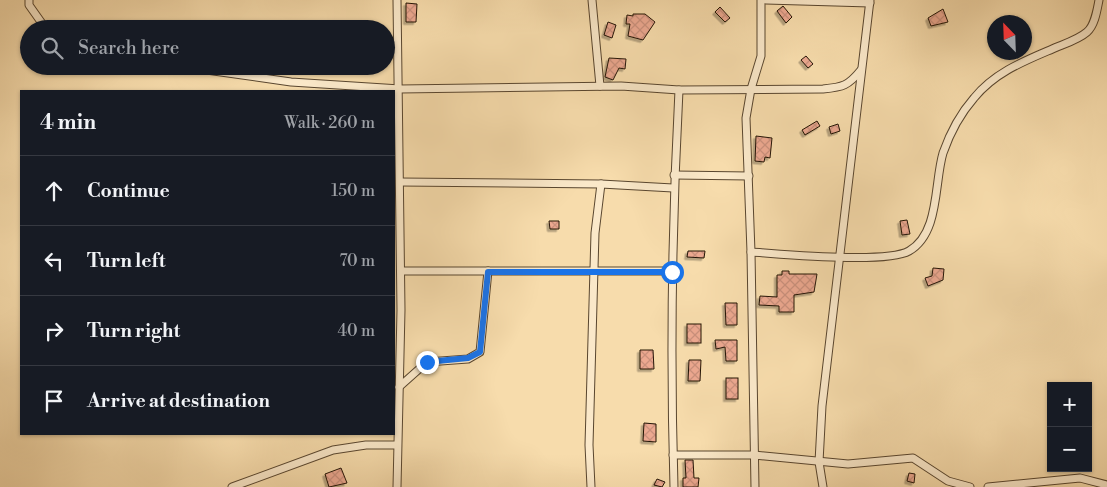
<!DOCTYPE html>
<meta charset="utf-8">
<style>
:root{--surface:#171b24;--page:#20242c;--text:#f1f3f6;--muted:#9ea1a6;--line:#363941}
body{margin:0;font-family:"Libre Bodoni",serif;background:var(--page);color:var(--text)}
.controls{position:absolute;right:15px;bottom:15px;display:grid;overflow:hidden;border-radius:0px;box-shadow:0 1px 4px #0004}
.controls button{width:45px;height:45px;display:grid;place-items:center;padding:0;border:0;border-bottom:1px solid var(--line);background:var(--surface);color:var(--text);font:25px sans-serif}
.compass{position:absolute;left:987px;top:15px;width:45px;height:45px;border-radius:50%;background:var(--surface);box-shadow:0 1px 4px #0004;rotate:337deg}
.stop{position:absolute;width:15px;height:15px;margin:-11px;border:4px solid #1a73e8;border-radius:50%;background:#fff}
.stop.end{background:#1a73e8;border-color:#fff;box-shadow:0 1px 5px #0008}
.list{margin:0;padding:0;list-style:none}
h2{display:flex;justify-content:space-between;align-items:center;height:65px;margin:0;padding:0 20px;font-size:21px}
h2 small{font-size:16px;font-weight:400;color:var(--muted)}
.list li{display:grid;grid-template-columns:32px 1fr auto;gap:15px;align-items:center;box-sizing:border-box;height:70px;padding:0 20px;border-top:1px solid var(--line)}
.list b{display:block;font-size:19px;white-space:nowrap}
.list em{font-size:16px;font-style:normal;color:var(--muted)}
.icon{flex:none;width:28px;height:28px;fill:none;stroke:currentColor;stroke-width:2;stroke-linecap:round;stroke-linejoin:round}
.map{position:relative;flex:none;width:1107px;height:487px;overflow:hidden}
.search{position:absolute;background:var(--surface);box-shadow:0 1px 4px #0004;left:20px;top:20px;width:375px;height:55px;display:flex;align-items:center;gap:12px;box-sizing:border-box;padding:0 18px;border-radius:28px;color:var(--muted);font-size:19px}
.panel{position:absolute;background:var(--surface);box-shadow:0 1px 4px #0004;left:20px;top:90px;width:375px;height:345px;border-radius:0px}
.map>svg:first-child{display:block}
.building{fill:url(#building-cross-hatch);stroke:#241405;filter:url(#shadow)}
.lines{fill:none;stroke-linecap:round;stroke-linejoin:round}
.minor-casing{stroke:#59462f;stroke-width:9}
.minor{stroke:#fae8c9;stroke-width:7}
.route{stroke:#1a73e8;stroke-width:6}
</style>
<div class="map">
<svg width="1107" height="487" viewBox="0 0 1107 487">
<defs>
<pattern id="building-cross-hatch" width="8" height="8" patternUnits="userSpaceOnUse" patternTransform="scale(1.25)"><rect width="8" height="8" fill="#eca890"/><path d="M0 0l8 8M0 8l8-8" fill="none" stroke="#ca907b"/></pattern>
<filter id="shadow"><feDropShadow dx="-2.5" dy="2.5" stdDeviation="0" flood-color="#0004"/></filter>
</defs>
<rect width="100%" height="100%" fill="#f7dcac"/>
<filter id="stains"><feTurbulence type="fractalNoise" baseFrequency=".004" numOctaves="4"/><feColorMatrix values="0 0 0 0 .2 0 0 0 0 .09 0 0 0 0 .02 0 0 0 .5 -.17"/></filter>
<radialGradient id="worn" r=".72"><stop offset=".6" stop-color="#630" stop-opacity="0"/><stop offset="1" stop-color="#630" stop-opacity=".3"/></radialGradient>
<g class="building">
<path d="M406 3 417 4 416 22H406Z"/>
<path d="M783 6 792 17 786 23 777 11Z"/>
<path d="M720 7 730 18 725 22 715 12Z"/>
<path d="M943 9 948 22 931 26 928 18Z"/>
<path d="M633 14H645L655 22 643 40 628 36 630 24H626L627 15 633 16Z"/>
<path d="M608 22 616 25 612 38 604 35Z"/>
<path d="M806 56 813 64 808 68 801 60Z"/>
<path d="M609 58 626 59 625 69 619 68 613 80 605 77Z"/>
<path d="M817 121 820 126 805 135 802 130Z"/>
<path d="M838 124 840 131 831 134 829 127Z"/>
<path d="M756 136 772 138 770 158 765 157 764 162 755 161Z"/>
<path d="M907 220 910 234 902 235 900 221Z"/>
<path d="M549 221H559V229H550Z"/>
<path d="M688 251H705L704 258 687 257Z"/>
<path d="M933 268 944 269 943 280 928 286 925 278 932 276Z"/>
<path d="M782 271H789V274H817L814 292 794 295V312H779V306L759 305 760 296 777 297V275H782Z"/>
<path d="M725 303H737V325H726Z"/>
<rect x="687" y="324" width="14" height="19"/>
<path d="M715 340H737V361H726L725 347 716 349Z"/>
<path d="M640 350H653L654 369H640Z"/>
<path d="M689 360H701L700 381H688Z"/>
<rect x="726" y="378" width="12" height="21"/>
<path d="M644 423 656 424V442L643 441Z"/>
<path d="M685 460H693L694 478H699L698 487H683V478H686Z"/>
<path d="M341 468 347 483 329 487 325 474Z"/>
<path d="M909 473 915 474 914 483 907 481Z"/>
<path d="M657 479 665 482 662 487 654 485Z"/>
</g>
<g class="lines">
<defs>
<g id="minor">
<path d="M29 0V5L46 29"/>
<path d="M397 0 401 310 397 487"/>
<path d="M592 0 600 86"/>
<path d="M766 0 870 3"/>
<path d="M178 66 291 82 400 89 621 86 679 90 823 89C843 87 848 86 861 70"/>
<path d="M674 175 749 176"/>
<path d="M400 182 601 184 673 188"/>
<path d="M751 252C783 254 886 264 909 251 940 233 934 183 943 153 950 133 960 114 974 98 996 71 1027 60 1057 47 1067 43 1079 39 1087 32 1095 25 1097 10 1099 0"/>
<path d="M401 271H672"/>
<path d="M399 387 427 362 468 359 480 352 488 271"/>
<path d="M673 455H754L848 464 913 458 948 481 970 487"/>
<path d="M232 487 333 450 366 445H397"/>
<path d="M591 487 589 445 595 233 601 184"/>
<path d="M674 487C670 354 672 222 679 90"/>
<path d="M755 487 751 252 746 118 751 89 761 56V0"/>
<path d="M823 487 819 462 822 406 870 0"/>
<path d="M988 487 1080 478 1107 485"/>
</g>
</defs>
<use href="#minor" class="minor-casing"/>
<use href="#minor" class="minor"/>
</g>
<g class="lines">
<path class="route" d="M427 362 468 358 480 352 488 272H672"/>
</g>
<rect width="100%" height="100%" filter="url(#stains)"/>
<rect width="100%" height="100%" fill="url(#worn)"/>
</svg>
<div class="controls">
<button>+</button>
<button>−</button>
</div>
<svg class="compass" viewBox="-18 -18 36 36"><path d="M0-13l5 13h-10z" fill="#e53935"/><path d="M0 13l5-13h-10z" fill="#9ea1a6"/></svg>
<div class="stop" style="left:672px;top:272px"></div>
<div class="stop end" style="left:427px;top:362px"></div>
<div class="search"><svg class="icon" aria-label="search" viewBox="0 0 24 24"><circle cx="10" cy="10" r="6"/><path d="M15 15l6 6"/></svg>Search here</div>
<section class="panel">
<h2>4 min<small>Walk · 260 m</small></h2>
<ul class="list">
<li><svg class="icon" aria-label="ahead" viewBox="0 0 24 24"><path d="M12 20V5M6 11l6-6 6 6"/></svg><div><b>Continue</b></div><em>150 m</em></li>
<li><svg class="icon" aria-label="left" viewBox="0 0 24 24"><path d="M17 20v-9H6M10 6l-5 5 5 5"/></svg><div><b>Turn left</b></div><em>70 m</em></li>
<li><svg class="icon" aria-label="right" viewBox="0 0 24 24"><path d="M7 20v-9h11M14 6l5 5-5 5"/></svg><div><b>Turn right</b></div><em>40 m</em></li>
<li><svg class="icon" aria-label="arrive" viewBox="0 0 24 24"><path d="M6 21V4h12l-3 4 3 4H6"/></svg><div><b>Arrive at destination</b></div></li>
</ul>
</section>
</div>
